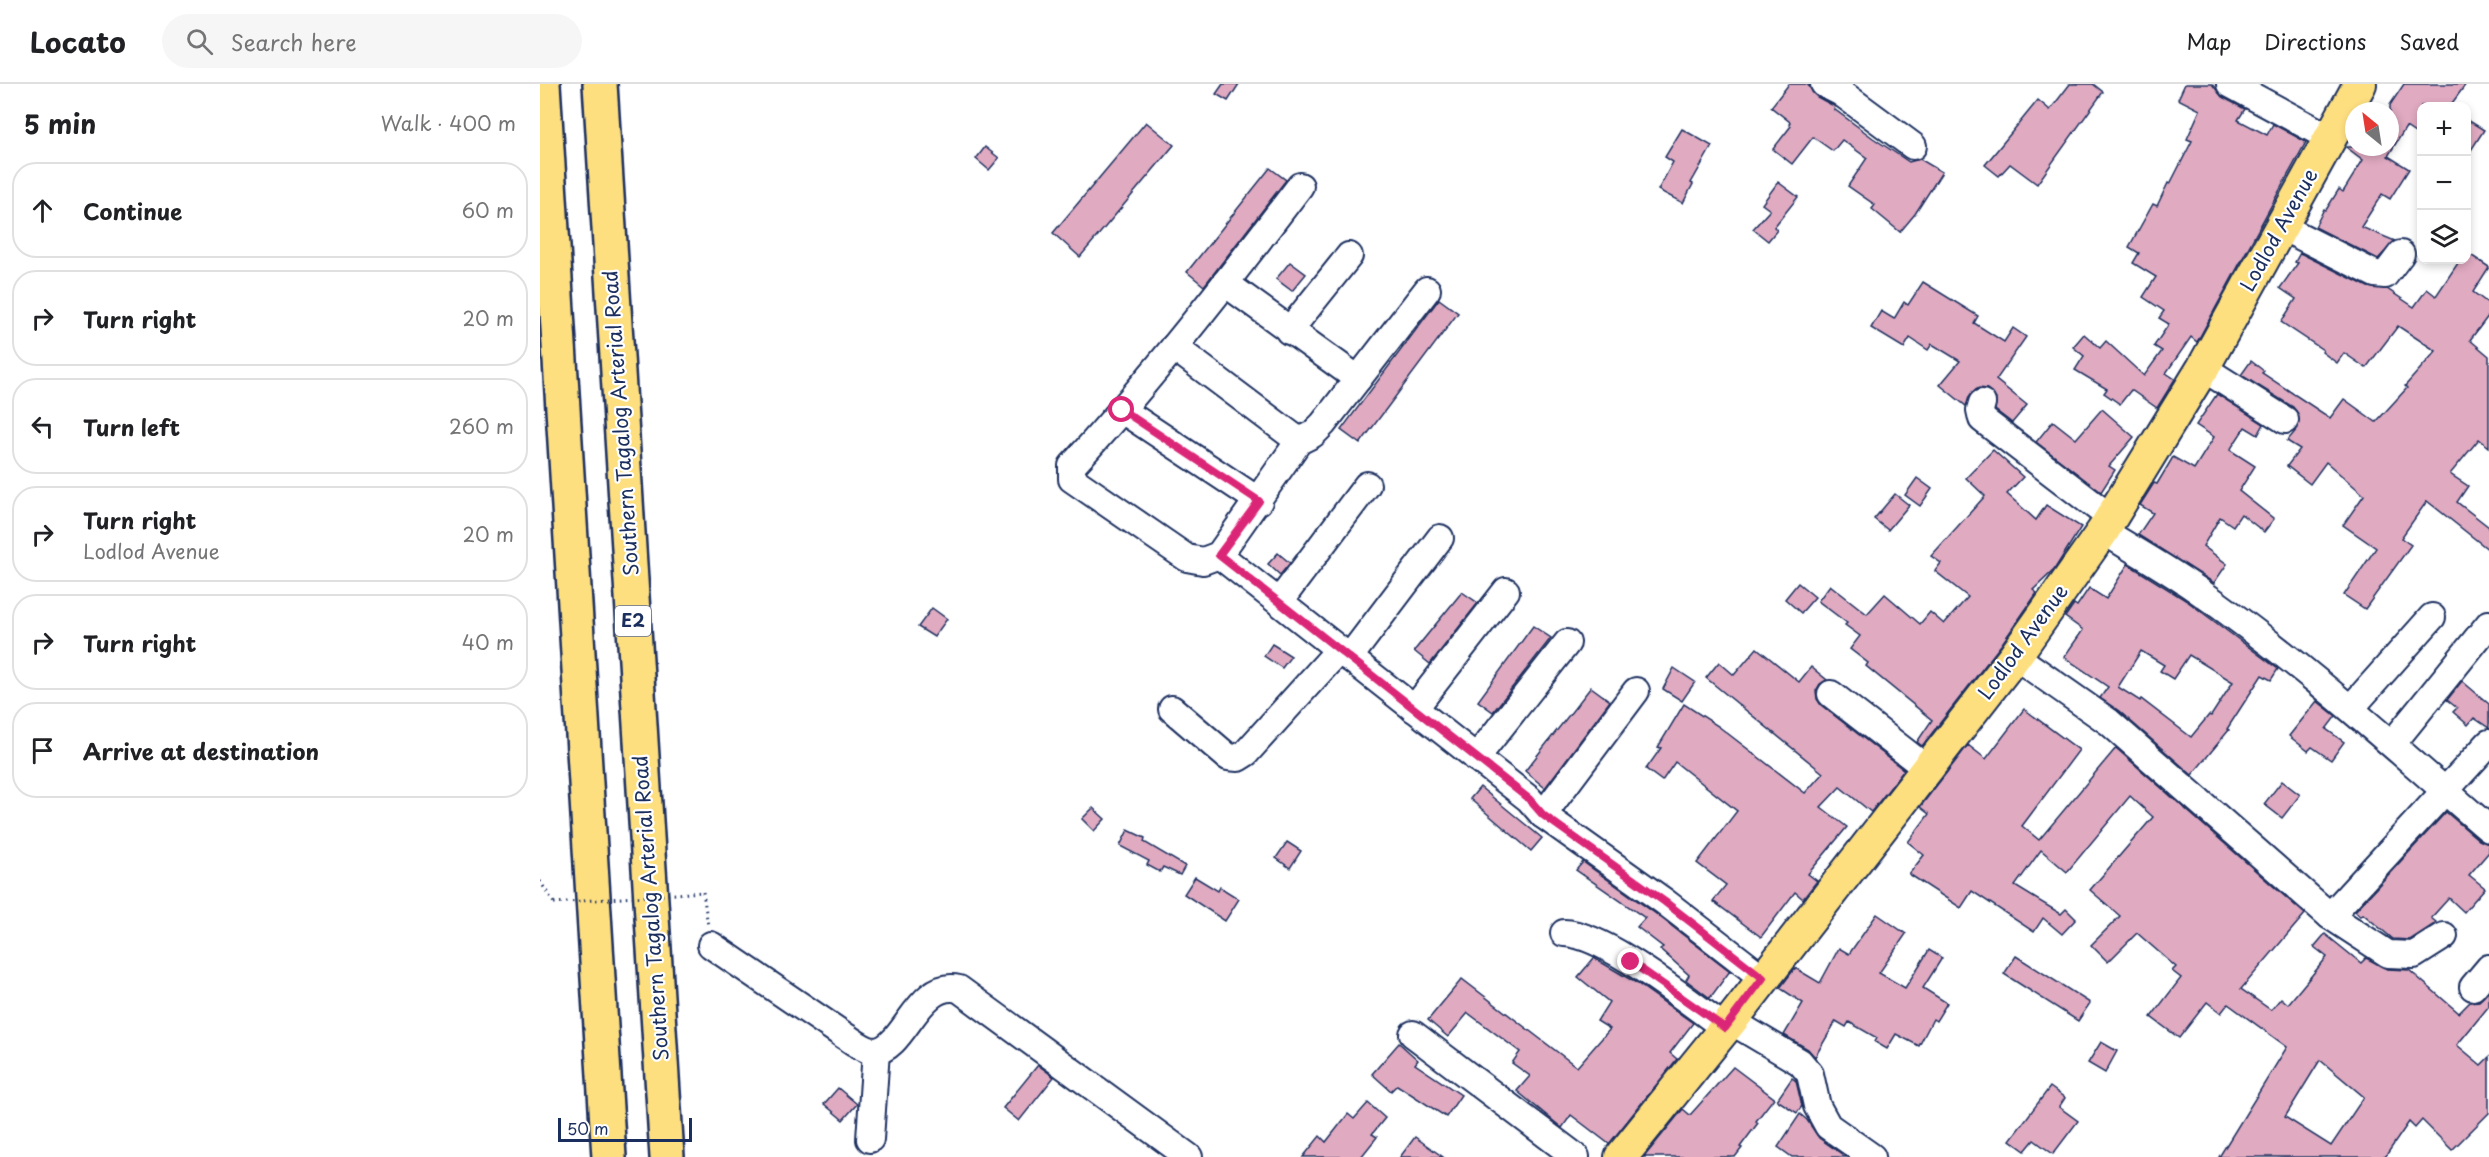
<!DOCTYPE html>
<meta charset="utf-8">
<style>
:root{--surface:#fff;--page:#f6f6f6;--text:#202124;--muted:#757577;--line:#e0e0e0}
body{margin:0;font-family:"Playpen Sans",sans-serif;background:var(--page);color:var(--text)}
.controls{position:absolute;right:18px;top:18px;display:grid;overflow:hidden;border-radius:12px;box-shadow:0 3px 9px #0003}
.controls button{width:54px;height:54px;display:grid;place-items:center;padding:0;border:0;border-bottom:2px solid var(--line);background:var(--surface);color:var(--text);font:30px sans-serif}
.compass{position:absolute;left:1805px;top:18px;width:54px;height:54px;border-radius:50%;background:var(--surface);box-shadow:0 3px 9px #0003;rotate:330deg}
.scale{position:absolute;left:18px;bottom:15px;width:134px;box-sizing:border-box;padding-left:6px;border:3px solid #1b2f5e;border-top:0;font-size:16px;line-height:21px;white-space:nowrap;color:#1b2f5e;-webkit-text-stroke:4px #fff;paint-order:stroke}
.stop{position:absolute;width:18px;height:18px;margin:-14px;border:4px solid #db2777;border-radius:50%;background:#fff}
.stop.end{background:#db2777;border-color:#fff;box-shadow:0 2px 6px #0008}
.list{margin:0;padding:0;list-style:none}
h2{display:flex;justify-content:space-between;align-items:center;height:78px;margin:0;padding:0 24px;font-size:26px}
h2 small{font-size:20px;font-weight:400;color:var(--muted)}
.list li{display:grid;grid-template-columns:39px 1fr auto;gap:18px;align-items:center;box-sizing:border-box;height:96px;margin:0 12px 12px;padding:0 12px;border:2px solid var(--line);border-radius:24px}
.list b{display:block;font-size:22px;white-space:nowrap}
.list p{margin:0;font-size:20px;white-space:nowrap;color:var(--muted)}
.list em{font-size:20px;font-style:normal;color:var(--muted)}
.icon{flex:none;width:33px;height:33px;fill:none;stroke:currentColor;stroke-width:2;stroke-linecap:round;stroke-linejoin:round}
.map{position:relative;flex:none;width:1949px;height:1073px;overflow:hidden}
header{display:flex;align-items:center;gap:36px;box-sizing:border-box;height:84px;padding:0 30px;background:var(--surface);border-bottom:2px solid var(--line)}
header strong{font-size:28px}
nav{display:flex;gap:33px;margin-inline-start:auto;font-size:21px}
.search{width:420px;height:54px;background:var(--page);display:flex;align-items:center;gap:15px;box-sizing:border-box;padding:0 21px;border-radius:33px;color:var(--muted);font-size:22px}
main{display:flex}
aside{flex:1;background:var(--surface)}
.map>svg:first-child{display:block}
.building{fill:#e0aac1;stroke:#1b2f5e;stroke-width:1.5;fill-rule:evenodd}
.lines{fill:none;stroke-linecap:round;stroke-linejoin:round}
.minor-casing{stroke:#1b2f5e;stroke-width:30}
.major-casing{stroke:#1b2f5e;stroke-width:36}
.highway-casing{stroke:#1b2f5e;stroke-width:38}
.path{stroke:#1b2f5e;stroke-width:3;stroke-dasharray:1.5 4.5;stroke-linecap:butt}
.minor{stroke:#fff;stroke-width:26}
.major{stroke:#fddf80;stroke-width:32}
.highway{stroke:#fddf80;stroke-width:33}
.path-bridge{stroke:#1b2f5e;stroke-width:3;stroke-dasharray:1.5 4.5;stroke-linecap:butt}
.route{stroke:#db2777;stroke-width:8}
.labels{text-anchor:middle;stroke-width:4.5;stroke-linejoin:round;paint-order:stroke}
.shield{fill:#fff;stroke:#5f6d8e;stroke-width:1.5}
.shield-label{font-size:18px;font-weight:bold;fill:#1b2f5e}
.street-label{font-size:20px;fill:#1b2f5e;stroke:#fff}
</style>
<header>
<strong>Locato</strong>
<div class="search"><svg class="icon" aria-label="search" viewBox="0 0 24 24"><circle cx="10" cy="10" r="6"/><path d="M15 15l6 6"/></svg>Search here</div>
<nav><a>Map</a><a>Directions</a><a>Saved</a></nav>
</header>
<main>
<aside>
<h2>5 min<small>Walk · 400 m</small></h2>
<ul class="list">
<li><svg class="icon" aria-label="ahead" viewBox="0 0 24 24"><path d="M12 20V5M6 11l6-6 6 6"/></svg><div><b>Continue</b></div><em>60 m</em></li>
<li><svg class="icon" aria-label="right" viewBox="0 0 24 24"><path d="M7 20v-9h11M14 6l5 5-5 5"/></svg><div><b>Turn right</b></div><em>20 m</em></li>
<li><svg class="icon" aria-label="left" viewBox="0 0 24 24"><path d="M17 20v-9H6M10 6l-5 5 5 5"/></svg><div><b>Turn left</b></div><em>260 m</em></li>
<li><svg class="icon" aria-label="right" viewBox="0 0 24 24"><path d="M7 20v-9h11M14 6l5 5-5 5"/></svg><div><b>Turn right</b><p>Lodlod Avenue</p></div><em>20 m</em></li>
<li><svg class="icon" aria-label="right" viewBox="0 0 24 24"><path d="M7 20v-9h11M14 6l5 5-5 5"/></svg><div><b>Turn right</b></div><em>40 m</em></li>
<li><svg class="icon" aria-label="arrive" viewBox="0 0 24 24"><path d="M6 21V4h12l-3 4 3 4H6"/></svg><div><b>Arrive at destination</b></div></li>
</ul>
</aside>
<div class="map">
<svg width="1949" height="1073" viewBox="0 0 1949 1073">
<rect width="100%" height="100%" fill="#fff"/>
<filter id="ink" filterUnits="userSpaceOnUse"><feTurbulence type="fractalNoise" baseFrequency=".0167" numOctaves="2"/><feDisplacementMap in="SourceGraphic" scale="12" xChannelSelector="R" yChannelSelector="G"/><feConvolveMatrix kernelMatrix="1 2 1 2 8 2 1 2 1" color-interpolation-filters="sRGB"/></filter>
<g filter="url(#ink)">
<g class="building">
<path d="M683 0H699L688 17 676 10Z"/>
<path d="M1249 0H1267L1277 13 1292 21 1295 23 1294 25 1333 54 1369 78 1380 75 1402 88 1375 130 1360 148 1332 125 1335 121 1308 102 1327 74 1302 56 1293 67 1273 53 1252 80 1233 65 1251 42 1249 40 1250 38 1231 23Z"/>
<path d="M1530 0H1553L1563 8 1497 100 1470 80 1459 92 1445 81 1498 16 1510 26Z"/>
<path d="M1645 0H1672L1682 13 1705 25 1698 36 1727 51 1733 40 1766 58 1657 258 1651 253 1626 289 1635 295 1617 324 1591 306 1580 320 1564 309 1567 305 1535 286 1544 272 1533 263 1544 250 1560 264 1566 257 1604 292 1622 267 1614 262 1629 240 1619 234 1624 227 1603 213 1616 193 1593 179 1599 169 1589 163 1613 120 1617 122 1628 99 1630 100 1652 57 1647 55 1660 26 1638 15Z"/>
<path d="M1864 0H1926L1910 22H1881V53L1866 43 1848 72 1869 85 1850 115 1842 110 1821 143 1855 157 1838 175 1775 143 1784 125 1786 126 1799 105 1803 108 1823 76 1806 63H1850V21Z"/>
<path d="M1926 35 1944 46 1926 74Z"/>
<path d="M606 38 634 61 540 173 513 149Z"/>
<path d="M1142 45 1172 62 1151 99 1153 100 1143 119 1118 106 1133 78 1125 73Z"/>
<path d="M445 63 459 74 449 86 436 75Z"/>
<path d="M730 84 746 96 664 202 647 188Z"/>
<path d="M1238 98 1258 113 1234 143 1237 146 1228 157 1213 145 1230 126 1222 120Z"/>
<path d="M1926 168 1949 183 1933 208 1949 220V231L1930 256 1949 272V363L1939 355 1910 390 1928 402 1917 418 1949 443V466L1887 417 1861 454 1871 461 1825 525 1804 511 1836 464 1803 441 1824 411 1786 378 1770 400 1747 382 1760 365 1747 357 1758 344V330L1753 323 1701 291 1711 277 1724 287 1722 289 1790 334 1804 315 1836 338 1867 304 1865 302 1896 267 1858 242 1826 284 1804 269 1797 279 1782 268 1783 266 1741 238 1756 215 1740 204 1758 179 1755 178 1760 169 1828 203 1847 205 1874 223 1887 205 1896 212 1920 176H1926Z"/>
<path d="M750 178 766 190 752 207 736 195Z"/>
<path d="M1383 198 1438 232 1434 239 1464 258 1473 244 1486 253 1456 296 1487 321 1472 339 1455 326 1456 315 1447 305 1439 304 1432 308 1426 322 1400 301 1420 277 1392 260 1388 266 1370 254 1364 264 1331 244 1341 227 1354 235 1364 218 1368 221Z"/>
<path d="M899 215 918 229 820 360 801 346Z"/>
<path d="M1677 310 1724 340 1718 351 1705 343 1690 366 1715 382 1699 407 1734 435 1724 448 1701 430 1693 442 1680 433 1663 462 1687 480 1674 499 1598 451 1613 429 1600 421 1614 399 1617 400 1633 373 1654 385 1674 353 1656 341Z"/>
<path d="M1562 325 1594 353 1569 382 1575 386 1561 408 1496 358 1513 337 1536 355Z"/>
<path d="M1453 366 1483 393 1467 410 1496 436 1506 421 1541 443 1514 486 1493 506 1497 509 1461 561 1382 662 1377 658 1392 636 1326 582 1328 579 1310 565 1320 552 1305 541 1307 539 1278 517 1290 501 1327 530 1345 510 1380 540 1390 528 1404 540 1428 513 1395 487 1401 479 1391 472 1445 412 1426 394Z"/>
<path d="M1377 394 1392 405 1380 422 1365 411Z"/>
<path d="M1355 410 1369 421 1348 446 1334 435Z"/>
<path d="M738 469 750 479 740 491 728 480Z"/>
<path d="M1588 480 1647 517 1738 585 1731 596 1722 591 1687 645 1689 646 1652 691 1579 627 1560 614 1568 603 1524 573 1543 546 1525 533 1534 520 1537 522 1549 504 1566 515ZM1601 567 1624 581 1620 587 1633 595 1649 571 1693 598 1671 632 1669 631 1651 653 1601 615 1600 617 1578 603Z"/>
<path d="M1258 499 1275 513 1261 529 1245 515Z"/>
<path d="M922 508 938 519 890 580 874 567Z"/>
<path d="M392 524 407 535 394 553 378 543Z"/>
<path d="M993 542 1011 554 953 628 938 617Z"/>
<path d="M732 560 751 572 742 584 724 572Z"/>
<path d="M1217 564 1259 598 1271 583 1287 596 1280 600 1276 607 1277 615 1281 621 1364 686 1331 728 1300 703 1281 723 1307 743 1268 790 1277 797 1263 815 1255 808 1221 853 1173 817 1186 801 1157 779 1197 727 1135 678 1122 697 1106 685 1121 664 1118 663 1144 620 1178 642 1265 709 1283 689 1166 594 1179 578 1194 591Z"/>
<path d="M1134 584 1155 598 1142 617 1123 605Z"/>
<path d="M1922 597 1949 620V644L1934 634 1928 641 1913 628 1917 624 1907 616Z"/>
<path d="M1051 603 1070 617 1005 704 985 687Z"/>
<path d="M1777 617 1796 632 1786 645 1804 658 1791 676 1772 663 1768 667 1749 652Z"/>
<path d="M1484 625 1539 666 1482 742 1499 756 1576 664 1765 830 1701 905 1731 926 1741 914 1748 920 1787 873 1774 863 1785 850 1821 879 1826 874 1847 885 1869 886 1919 929 1930 918 1939 917 1949 907V922L1917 961 1941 981 1949 973V1029L1912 1066 1882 1036 1875 1044 1869 1038 1845 1073H1679L1747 963 1688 920 1681 929 1667 918 1639 954 1611 933 1641 894 1632 887 1636 883 1597 849 1568 878 1551 861 1580 832 1550 806 1613 733 1590 712 1527 788 1501 766 1475 802 1521 830 1526 825 1536 835 1522 850 1503 834 1494 848 1432 807 1421 824 1369 790 1384 771 1368 758 1389 730 1380 723 1428 661 1446 675ZM1780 976 1824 1013 1791 1062 1745 1033Z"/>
<path d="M1742 697 1760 711 1742 734 1724 720Z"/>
<path d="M940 703 1002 754 991 767 930 715Z"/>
<path d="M553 724 565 735 554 747 542 735Z"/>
<path d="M1906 728 1939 756 1949 760V768L1929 791 1945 804 1924 828 1909 814 1891 834 1896 838 1893 841 1870 856 1853 855 1823 830 1820 832 1815 827Z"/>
<path d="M588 746 605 754 604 758 645 782 640 791 623 783 620 788 607 781 609 777 580 762Z"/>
<path d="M747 758 761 767 750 784 736 774Z"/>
<path d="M1043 778 1116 830 1190 887 1170 914 1146 896 1149 891 1120 865 1123 863 1097 843 1105 834 1036 786Z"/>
<path d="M655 793 678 807 680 803 699 815 685 837 644 810Z"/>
<path d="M1337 830 1366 850 1339 889 1365 904 1389 866 1402 874 1383 904 1407 919 1396 937 1393 935 1379 962 1356 950 1347 965 1335 958 1337 954 1309 938 1306 943 1296 937 1275 973 1268 965 1244 951 1263 919 1240 904 1255 884 1280 899 1299 864 1309 870Z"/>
<path d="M1476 872 1550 919 1538 937 1464 890Z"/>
<path d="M1054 874 1098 900 1153 939 1130 969 1137 975 1069 1060 1031 1031 1022 1044 977 1007 990 992 972 979 980 968 928 929 908 953 888 936 922 895 1037 983 1070 945 1057 937 1069 918 1038 893Z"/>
<path d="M1561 958 1577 967 1565 989 1548 979Z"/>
<path d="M859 959 878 976 875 980 921 1011 906 1033 857 1001 851 1007 832 990Z"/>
<path d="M498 981 514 993 479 1037 463 1024Z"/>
<path d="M1193 983 1234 1014 1216 1037 1218 1039 1200 1063 1202 1064 1195 1073H1104L1143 1025 1150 1031Z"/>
<path d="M1252 994 1256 997 1262 1022 1257 1029 1237 1016Z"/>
<path d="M1510 1003 1525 1014 1519 1023 1538 1037 1513 1070 1494 1056 1485 1067 1470 1056Z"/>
<path d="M298 1004 317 1020 303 1036 284 1020Z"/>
<path d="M828 1019 845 1034 832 1050 837 1053 821 1073H763L780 1052 786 1058 808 1030 814 1035Z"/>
<path d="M1260 1030 1267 1036 1279 1054 1306 1073H1252L1238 1063Z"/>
<path d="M875 1053 903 1073H860Z"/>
</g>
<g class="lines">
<defs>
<g id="minor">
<path d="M1284 0 1300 8 1373 62"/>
<path d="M1690 0 1790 54"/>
<path d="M760 102C687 198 613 293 532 382V395L647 474 663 477 679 471 759 357 773 350 783 340 887 206"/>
<path d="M1742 143 1835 190 1845 191 1861 170"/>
<path d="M685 199 818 295"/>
<path d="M749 247 809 172"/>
<path d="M634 263 759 357"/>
<path d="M1663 284 1745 336"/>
<path d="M1442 319 1440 326 1442 335 1571 434"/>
<path d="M582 326 719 417"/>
<path d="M1563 447C1594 466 1626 484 1656 505 1760 577 1853 662 1949 745"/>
<path d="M679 471 989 715 1003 731 1125 818 1223 894"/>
<path d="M739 518 827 401"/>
<path d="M1475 572 1569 638 1790 832 1949 659"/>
<path d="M809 574 900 454"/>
<path d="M1291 610 1386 684"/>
<path d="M1811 624 1892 533"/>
<path d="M632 625 688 673 698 674 706 669 799 566"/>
<path d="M874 625 966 507"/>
<path d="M1852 660 1949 540"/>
<path d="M936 674 1027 559"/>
<path d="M1003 731 1096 607"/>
<path d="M1790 832 1848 870 1874 871 1904 852"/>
<path d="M1024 849C1066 850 1148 918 1185 944"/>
<path d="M171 861 305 952C313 957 325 967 335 967 365 965 378 895 419 905L649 1073"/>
<path d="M1933 903 1949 884"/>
<path d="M1191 937 1260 978 1270 990 1277 1022 1288 1042 1332 1073"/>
<path d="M873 950 1036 1073"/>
<path d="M330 1055 336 967"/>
</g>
<path id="major" d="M1081 1073 1191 937 1475 572 1563 447 1663 284 1820 0"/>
<g id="highway">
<path d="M3 0 69 1073"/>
<path d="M60 0 127 1073"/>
</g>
</defs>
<use href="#minor" class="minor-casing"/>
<use href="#major" class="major-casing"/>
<use href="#highway" class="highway-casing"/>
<g class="path">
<path d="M0 797 14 819"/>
<path d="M163 808 168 842"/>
</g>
<use href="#minor" class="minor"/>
<use href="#major" class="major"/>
<use href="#highway" class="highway"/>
<path class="path-bridge" d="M14 819 163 808"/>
</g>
</g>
<g class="lines" filter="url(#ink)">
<path class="route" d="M582 326 719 417 679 471 989 715 1003 731 1125 818 1223 894 1185 944 1091 878"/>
</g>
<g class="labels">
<rect class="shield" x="75" y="522" width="36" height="30" rx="4.5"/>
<g class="shield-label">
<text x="93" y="543">E2</text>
</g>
<g class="street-label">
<text transform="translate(1739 146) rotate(-61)" y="7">Lodlod Avenue</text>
<text transform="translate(81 339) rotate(-94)" y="7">Southern Tagalog Arterial Road</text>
<text transform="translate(1483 558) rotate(-54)" y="7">Lodlod Avenue</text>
<text transform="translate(111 824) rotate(-94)" y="7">Southern Tagalog Arterial Road</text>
</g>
</g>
</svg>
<div class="controls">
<button>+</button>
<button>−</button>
<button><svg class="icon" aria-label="layers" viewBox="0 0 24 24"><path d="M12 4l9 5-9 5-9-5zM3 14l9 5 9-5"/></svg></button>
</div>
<svg class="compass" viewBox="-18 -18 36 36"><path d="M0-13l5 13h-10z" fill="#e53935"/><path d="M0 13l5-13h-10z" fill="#757577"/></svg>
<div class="scale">50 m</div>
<div class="stop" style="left:582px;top:326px"></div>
<div class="stop end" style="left:1091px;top:878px"></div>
</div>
</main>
